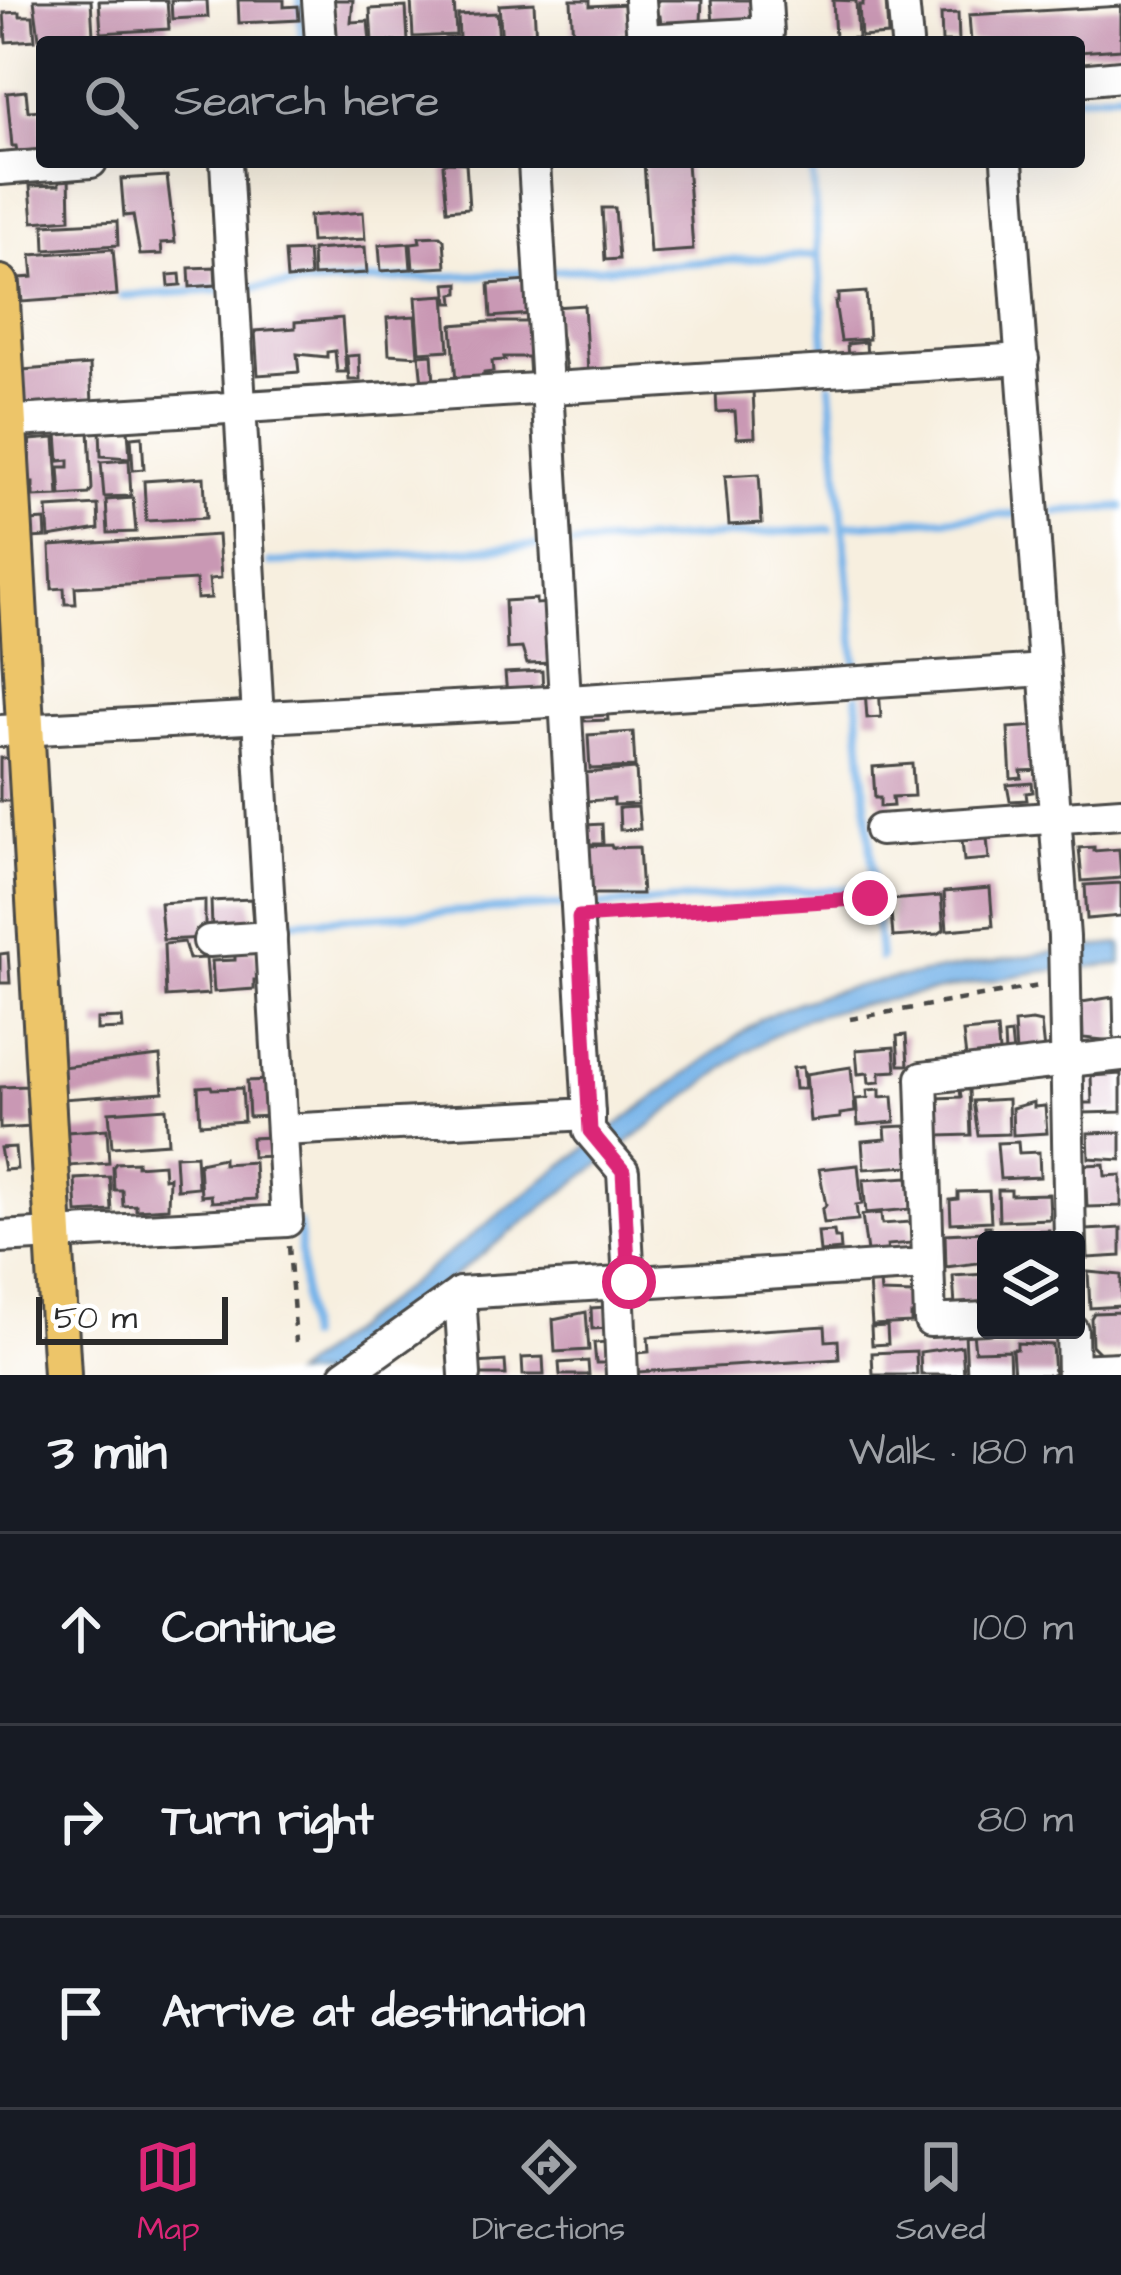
<!DOCTYPE html>
<meta charset="utf-8">
<style>
:root{--surface:#171b24;--page:#242831;--text:#f1f3f6;--muted:#9ea1a6;--line:#363941;--accent:#db2777}
body{margin:0;font-family:"Architects Daughter",sans-serif;background:var(--page);color:var(--text)}
.controls{position:absolute;right:36px;bottom:36px;display:grid;overflow:hidden;border-radius:12px;box-shadow:0 12px 48px #0002}
.controls button{width:108px;height:108px;display:grid;place-items:center;padding:0;border:0;border-bottom:3px solid var(--line);background:var(--surface);color:var(--text);font:60px sans-serif}
.scale{position:absolute;left:36px;bottom:30px;width:192px;box-sizing:border-box;padding-left:12px;border:6px solid #2b2b2b;border-top:0;font-size:33px;line-height:42px;white-space:nowrap;color:#2b2b2b;-webkit-text-stroke:9px #fff;paint-order:stroke}
.stop{position:absolute;width:36px;height:36px;margin:-27px;border:9px solid #db2777;border-radius:50%;background:#fff}
.stop.end{background:#db2777;border-color:#fff;box-shadow:0 3px 12px #0008}
.list{margin:0;padding:0;list-style:none}
h2{display:flex;justify-content:space-between;align-items:center;height:156px;margin:0;padding:0 48px;font-size:51px}
h2 small{font-size:39px;font-weight:400;color:var(--muted)}
.list li{display:grid;grid-template-columns:78px 1fr auto;gap:36px;align-items:center;box-sizing:border-box;height:192px;padding:0 48px;border-top:3px solid var(--line)}
.list b{display:block;font-size:45px;white-space:nowrap}
.list em{font-size:39px;font-style:normal;color:var(--muted)}
.icon{flex:none;width:66px;height:66px;fill:none;stroke:currentColor;stroke-width:2;stroke-linecap:round;stroke-linejoin:round}
.map{position:relative;flex:none;width:1121px;height:1375px;overflow:hidden}
.search{position:absolute;background:var(--surface);box-shadow:0 12px 48px #0002;left:36px;right:36px;top:36px;height:132px;display:flex;align-items:center;gap:30px;box-sizing:border-box;padding:0 42px;border-radius:12px;color:var(--muted);font-size:45px}
.sheet{height:732px;background:var(--surface)}
nav{display:flex;justify-content:space-around;align-items:center;box-sizing:border-box;height:168px;border-top:3px solid var(--line);background:var(--surface);font-size:33px;color:var(--muted)}
nav a{display:grid;justify-items:center;gap:6px}
nav .on{color:var(--accent)}
.map>svg:first-child{display:block}
.water{fill:#77b4e9;stroke:#51708a;stroke-width:3}
.lines{fill:none;stroke-linecap:round;stroke-linejoin:round}
.stream{stroke:#77b4e9;stroke-width:8}
.building{fill:#c998b4}
.minor-casing{stroke:#4a4846;stroke-width:36}
.major-casing{stroke:#4a4846;stroke-width:42}
.path{stroke:#4a4846;stroke-width:4.5;stroke-dasharray:9 9;stroke-linecap:butt}
.minor{stroke:#fff;stroke-width:30}
.major{stroke:#edc569;stroke-width:36}
.route{stroke:#db2777;stroke-width:15}
</style>
<div class="map">
<svg width="1121" height="1375" viewBox="0 0 1121 1375">
<rect width="100%" height="100%" fill="#fff"/>
<filter id="ink" filterUnits="userSpaceOnUse"><feTurbulence type="fractalNoise" baseFrequency=".00833" numOctaves="2"/><feDisplacementMap in="SourceGraphic" scale="24" xChannelSelector="R" yChannelSelector="G"/><feConvolveMatrix kernelMatrix="1 2 1 2 8 2 1 2 1" color-interpolation-filters="sRGB"/></filter>
<filter id="wash" filterUnits="userSpaceOnUse"><feTurbulence type="fractalNoise" baseFrequency=".004" numOctaves="4" result="noise"/><feDisplacementMap in="SourceGraphic" scale="48" xChannelSelector="R" yChannelSelector="G"/><feGaussianBlur stdDeviation="2.7" result="paint"/><feColorMatrix in="noise" values="0 0 0 0 0 0 0 0 0 0 0 0 0 0 0 0 0 1.4 0 .05"/><feComposite in="paint" operator="in"/></filter>
<g filter="url(#wash)">
<rect width="100%" height="100%" fill="#f7efdf"/>
<path class="water" d="M1121 944V964L1036 972 844 1008 800 1020 744 1053 325 1375H292L559 1168 759 1020C815 990 875 982 937 971 998 960 1059 950 1121 944Z"/>
<g class="lines">
<g class="stream">
<path d="M300 0 302 42"/>
<path d="M1079 97 1121 92"/>
<path d="M812 162 826 361"/>
<path d="M552 271 819 255"/>
<path d="M246 292V288L527 272"/>
<path d="M122 296 224 290"/>
<path d="M830 385 857 674"/>
<path d="M1056 512 1121 507"/>
<path d="M850 525 1017 514"/>
<path d="M572 545 830 529"/>
<path d="M270 563 545 545"/>
<path d="M857 696 880 958"/>
<path d="M590 906 874 887"/>
<path d="M281 922 566 905"/>
<path d="M299 1224 306 1337"/>
</g>
</g>
<g id="blocks">
<g class="building">
<path d="M34 0H91L93 35 79 36 80 42 39 38Z"/>
<path d="M167 0 169 29 101 33 99 1Z"/>
<path d="M171 0H207L208 17 172 19Z"/>
<path d="M238 0H284V7L298 6 299 20 239 23Z"/>
<path d="M333 0H353L351 22 368 21 370 42H335Z"/>
<path d="M411 0H454L456 35 413 37Z"/>
<path d="M571 0H590V6L626 4 628 32H621L617 42H573Z"/>
<path d="M659 0H702L701 21 661 24 660 16H656V3Z"/>
<path d="M711 0H753L754 21 713 23Z"/>
<path d="M833 0 856 1 858 38 835 39Z"/>
<path d="M863 0H886L888 35 861 37 859 5H863Z"/>
<path d="M534 3 536 42H502L499 5Z"/>
<path d="M1121 6V49L1079 52V42H971L969 15Z"/>
<path d="M406 7 408 42H372L370 9Z"/>
<path d="M20 12V16H33L35 40 6 42 4 13Z"/>
<path d="M497 13 499 42H445V39L459 38 458 15Z"/>
<path d="M958 13 959 42H942L941 14Z"/>
<path d="M26 91 28 111 42 110V150L17 151 16 146H12L7 93Z"/>
<path d="M447 162 466 163 469 208 447 210 443 165Z"/>
<path d="M644 162H687L693 250 650 253Z"/>
<path d="M69 175 70 219 33 222 30 186 59 185V176Z"/>
<path d="M167 176 175 242 161 243 162 254 140 255 133 215 124 216 121 179Z"/>
<path d="M602 208H615L619 259 605 260Z"/>
<path d="M363 212 365 239 311 242 309 216Z"/>
<path d="M117 221 118 245 45 250 44 225Z"/>
<path d="M440 236 444 240 446 267 413 269 411 243 420 242 419 237Z"/>
<path d="M409 243 411 269 381 271 379 245Z"/>
<path d="M365 247 367 273 313 276 312 250Z"/>
<path d="M113 249 117 295 22 302 20 278 33 277 31 255Z"/>
<path d="M308 251 310 277 287 279 285 252Z"/>
<path d="M215 267 216 285 190 287 189 268Z"/>
<path d="M180 274 181 285 169 286 168 275Z"/>
<path d="M528 281 531 314 491 317 489 284Z"/>
<path d="M459 283V293L453 294 454 303H448L446 284Z"/>
<path d="M866 292 869 339 841 341 835 302H838V294Z"/>
<path d="M445 295 449 350 420 352 416 297Z"/>
<path d="M584 305 588 373 567 375 561 337H556L554 307Z"/>
<path d="M415 316 418 356 389 354 387 318Z"/>
<path d="M342 318 346 372H337L335 351 327 352V357L297 354 299 372 258 375 255 331 295 328V322Z"/>
<path d="M489 322H530L533 357H504L505 360 492 361 493 372 484 373V378L456 383 452 325Z"/>
<path d="M866 342 867 358 848 359 847 344Z"/>
<path d="M432 354 434 383 422 384 419 355Z"/>
<path d="M359 355 360 380H349L347 356Z"/>
<path d="M90 365 92 403 25 404 23 370Z"/>
<path d="M753 390 755 437 737 438 735 411 717 412 716 392Z"/>
<path d="M100 429 128 430 130 458 101 456Z"/>
<path d="M89 431 92 489 89 494 61 496 59 467H69V460L59 461 57 433Z"/>
<path d="M142 436 144 469 133 470 131 437Z"/>
<path d="M55 438 59 496 33 497V483H28L30 440Z"/>
<path d="M129 460 131 496 104 497 101 462Z"/>
<path d="M759 474 762 523 729 525 725 476Z"/>
<path d="M204 477 206 518 146 521 144 481Z"/>
<path d="M133 498 136 532 108 533 106 500Z"/>
<path d="M98 505 99 529 49 537 47 508Z"/>
<path d="M45 520 46 537 31 538 30 521Z"/>
<path d="M218 535 221 578 209 579 211 598 197 599 196 580 75 587 76 604H65L64 588 52 589 50 546Z"/>
<path d="M536 599V604L551 603V663L527 664 522 648 507 649 505 601Z"/>
<path d="M542 671 543 693 507 695 505 673Z"/>
<path d="M879 689 881 717 867 718 865 690Z"/>
<path d="M607 710 608 720 584 721V712Z"/>
<path d="M1039 726 1042 770 1021 771 1022 778 1011 779 1008 728Z"/>
<path d="M633 732 635 767 590 769 588 735Z"/>
<path d="M0 758H9L12 801H0Z"/>
<path d="M912 764 914 796 892 797 893 806 880 807V798H875L873 767Z"/>
<path d="M636 769 638 804 614 805V799L587 801 585 773Z"/>
<path d="M1032 783 1033 792 1026 793 1027 800 1010 801 1007 785Z"/>
<path d="M638 807 640 829 620 830 619 808Z"/>
<path d="M602 824 603 844H587V825Z"/>
<path d="M986 828 989 859 964 861 961 830Z"/>
<path d="M611 845 612 848 639 847 642 894H592L589 846Z"/>
<path d="M1094 847V851L1119 849 1121 878 1082 881 1079 848Z"/>
<path d="M1121 883V916L1087 919 1085 885Z"/>
<path d="M990 888 993 926 947 930 944 892Z"/>
<path d="M941 896 944 930 938 934 893 937 890 900Z"/>
<path d="M251 899 253 923 212 926 211 901Z"/>
<path d="M205 900V938L163 940 160 903Z"/>
<path d="M184 942 189 959 206 958 209 994 166 997 164 944Z"/>
<path d="M255 950 260 980H254V989L214 992 212 961 235 960V951Z"/>
<path d="M8 953 10 983H0V954Z"/>
<path d="M1113 997 1114 1041 1083 1038 1082 1002Z"/>
<path d="M122 1018 123 1029 97 1030V1019Z"/>
<path d="M1032 1021 1041 1023 1044 1051 1016 1053 1014 1023Z"/>
<path d="M997 1029 999 1052 966 1058 963 1032Z"/>
<path d="M1011 1034 1013 1054 1005 1055 1004 1035Z"/>
<path d="M906 1035 908 1065H899L897 1036Z"/>
<path d="M894 1047 896 1071 880 1072V1082L869 1083 868 1073 858 1074 856 1050Z"/>
<path d="M160 1056 163 1092 63 1099 61 1067Z"/>
<path d="M803 1067 805 1089H795L793 1068Z"/>
<path d="M851 1067 855 1112 840 1114V1118L810 1121 806 1074Z"/>
<path d="M1121 1074V1112L1083 1113 1082 1103H1092L1091 1076Z"/>
<path d="M269 1080 271 1116 249 1117 247 1081Z"/>
<path d="M29 1086 31 1127 0 1129V1087Z"/>
<path d="M211 1086 212 1089 242 1088 244 1121 200 1124 198 1087Z"/>
<path d="M880 1089V1097L893 1096 895 1122 858 1125 856 1099 868 1098 867 1090Z"/>
<path d="M960 1090H969L971 1135 939 1136 937 1098 961 1097Z"/>
<path d="M1008 1099 1009 1134 978 1135 973 1101Z"/>
<path d="M1034 1102V1107L1045 1106 1047 1133 1013 1135 1012 1108Z"/>
<path d="M166 1108 168 1143 112 1147 109 1112Z"/>
<path d="M906 1126 909 1166 864 1169 862 1141 886 1139 885 1127Z"/>
<path d="M107 1129 109 1163 69 1166 67 1132Z"/>
<path d="M1121 1132V1160L1089 1158 1088 1133Z"/>
<path d="M271 1137 272 1156 252 1157 251 1138Z"/>
<path d="M1018 1142 1019 1153 1039 1152 1040 1177 1000 1179 997 1143Z"/>
<path d="M15 1147 17 1169 4 1170 0 1148Z"/>
<path d="M196 1155 198 1187 177 1189 175 1156Z"/>
<path d="M223 1158V1164L254 1162 256 1199 212 1202 211 1195 201 1196 199 1163Z"/>
<path d="M137 1162V1166L163 1164 164 1178 169 1177 168 1208 136 1210V1205L123 1206 122 1190H114L113 1167 116 1163Z"/>
<path d="M1104 1164 1105 1176 1121 1175V1206L1087 1207 1085 1165Z"/>
<path d="M858 1165 862 1204 856 1205 858 1220 824 1223 822 1210 826 1205 819 1169Z"/>
<path d="M110 1177 112 1211 77 1213 75 1179Z"/>
<path d="M908 1177 911 1209 866 1213 863 1180Z"/>
<path d="M998 1190H1011V1195L1049 1194 1050 1219 999 1221Z"/>
<path d="M989 1191 991 1221 951 1223 950 1200 958 1199V1192Z"/>
<path d="M881 1213 882 1224 910 1222 912 1243 887 1245 888 1250 867 1252 862 1215Z"/>
<path d="M985 1226H990L991 1231H997V1235L987 1236 986 1262 946 1267 945 1234 985 1232Z"/>
<path d="M1121 1228V1256L1088 1258 1087 1230Z"/>
<path d="M1049 1230 1050 1240H999V1232Z"/>
<path d="M834 1231 835 1238H840L841 1250 820 1252 818 1232Z"/>
<path d="M1088 1272 1121 1275V1306L1090 1308Z"/>
<path d="M986 1274V1301L955 1306 953 1276Z"/>
<path d="M869 1282H880L881 1293 914 1294 915 1315H911V1323L872 1325Z"/>
<path d="M606 1307 608 1328 592 1329 591 1308Z"/>
<path d="M586 1312 589 1350 555 1352 553 1319Z"/>
<path d="M1121 1312V1352L1100 1353 1092 1345 1091 1318 1094 1313Z"/>
<path d="M825 1326 826 1341 838 1340 839 1359 638 1372 637 1353 649 1352 648 1337Z"/>
<path d="M887 1326 888 1344 872 1345 871 1327Z"/>
<path d="M965 1333H973L975 1351 1009 1350 1010 1375H967Z"/>
<path d="M606 1342 607 1363H596L594 1343Z"/>
<path d="M1017 1343 1052 1345 1054 1375H1014L1012 1349H1017Z"/>
<path d="M962 1346 964 1375H921L920 1352Z"/>
<path d="M916 1351 917 1375H873L872 1353Z"/>
<path d="M543 1357 544 1375H523L522 1358Z"/>
<path d="M505 1361 506 1375H477L476 1363Z"/>
<path d="M588 1361 589 1375H560L559 1363Z"/>
</g>
</g>
</g>
<g filter="url(#ink)">
<use href="#blocks" fill-opacity="0" stroke="#4a4846" stroke-width="3"/>
<g class="lines">
<defs>
<g id="minor">
<path d="M318 0 321 42"/>
<path d="M640 0 643 42"/>
<path d="M903 0 907 42"/>
<path d="M643 40 768 33 766 0"/>
<path d="M1079 80 1121 76"/>
<path d="M1007 162 1064 937 1070 1240"/>
<path d="M0 169 91 162"/>
<path d="M0 422 1023 359"/>
<path d="M0 731 568 701 1044 670"/>
<path d="M880 830 1121 813"/>
<path d="M209 941 271 937"/>
<path d="M589 1114V1131L623 1171 629 1282"/>
<path d="M282 1130 589 1114 534 162"/>
<path d="M0 1237 287 1221 226 162"/>
<path d="M618 1283 622 1375"/>
<path d="M460 1293 465 1375"/>
<path d="M986 1318 930 1321 922 1078 1121 1055"/>
<path d="M1072 1330 1073 1375"/>
<path d="M1073 1370 1121 1368"/>
<path d="M345 1375 460 1293 928 1264"/>
</g>
<path id="major" d="M0 284 62 1375"/>
</defs>
<use href="#minor" class="minor-casing"/>
<use href="#major" class="major-casing"/>
<g class="path">
<path d="M606 915 870 898"/>
<path d="M850 1019 1039 986"/>
<path d="M289 1246 296 1342"/>
</g>
<use href="#minor" class="minor"/>
<use href="#major" class="major"/>
</g>
</g>
<g class="lines" filter="url(#ink)">
<path class="route" d="M629 1282 623 1171 590 1131 579 917 870 898"/>
</g>
</svg>
<div class="controls">
<button><svg class="icon" aria-label="layers" viewBox="0 0 24 24"><path d="M12 4l9 5-9 5-9-5zM3 14l9 5 9-5"/></svg></button>
</div>
<div class="scale">50 m</div>
<div class="stop" style="left:629px;top:1282px"></div>
<div class="stop end" style="left:870px;top:898px"></div>
<div class="search"><svg class="icon" aria-label="search" viewBox="0 0 24 24"><circle cx="10" cy="10" r="6"/><path d="M15 15l6 6"/></svg>Search here</div>
</div>
<section class="sheet">
<h2>3 min<small>Walk · 180 m</small></h2>
<ul class="list">
<li><svg class="icon" aria-label="ahead" viewBox="0 0 24 24"><path d="M12 20V5M6 11l6-6 6 6"/></svg><div><b>Continue</b></div><em>100 m</em></li>
<li><svg class="icon" aria-label="right" viewBox="0 0 24 24"><path d="M7 20v-9h11M14 6l5 5-5 5"/></svg><div><b>Turn right</b></div><em>80 m</em></li>
<li><svg class="icon" aria-label="arrive" viewBox="0 0 24 24"><path d="M6 21V4h12l-3 4 3 4H6"/></svg><div><b>Arrive at destination</b></div></li>
</ul>
</section>
<nav>
<a class="on"><svg class="icon" aria-label="map" viewBox="0 0 24 24"><path d="M3 6l6-2 6 2 6-2v14l-6 2-6-2-6 2zM9 4v14M15 6v14"/></svg>Map</a>
<a><svg class="icon" aria-label="directions" viewBox="0 0 24 24"><path d="M12 3l9 9-9 9-9-9zM9 14v-3h6M13 9l2 2-2 2"/></svg>Directions</a>
<a><svg class="icon" aria-label="saved" viewBox="0 0 24 24"><path d="M7 4h10v16l-5-4-5 4z"/></svg>Saved</a>
</nav>
